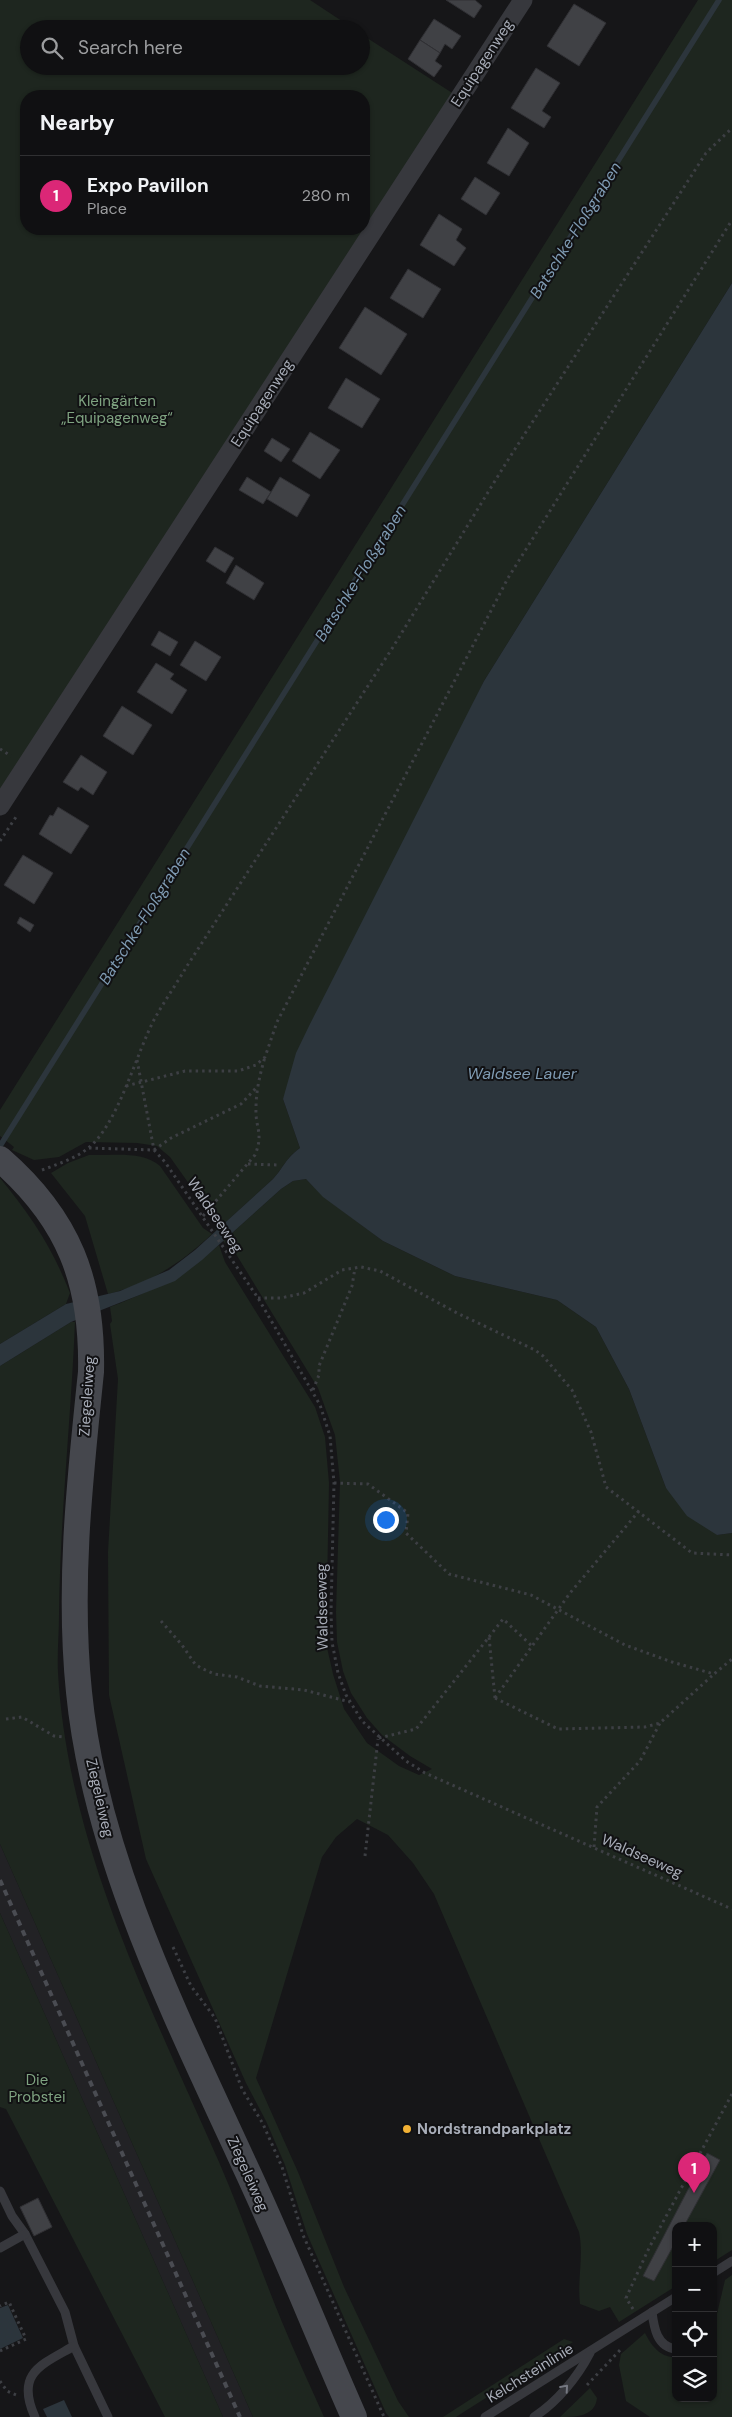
<!DOCTYPE html>
<meta charset="utf-8">
<style>
:root{--surface:#101012;--page:#19191b;--text:#f1f3f6;--muted:#9c9d9f;--line:#303032;--accent:#db2777}
body{margin:0;font-family:"DM Sans",sans-serif;background:var(--page);color:var(--text)}
.controls{position:absolute;right:15px;bottom:15px;display:grid;overflow:hidden;border-radius:10px;box-shadow:0 1px 4px #0004}
.controls button{width:45px;height:45px;display:grid;place-items:center;padding:0;border:0;border-bottom:1px solid var(--line);background:var(--surface);color:var(--text);font:25px sans-serif}
.you{position:absolute;left:385px;top:1519px;width:18px;height:18px;margin:-12px;border:4px solid #fff;border-radius:50%;background:#1a73e8;box-shadow:0 0 0 8px #1a73e833}
.badge{display:grid;place-items:center;width:32px;height:32px;border-radius:50%;background:var(--accent);color:#fff;font-size:16px;font-weight:700}
.pin{position:absolute;translate:-50% -41px;filter:drop-shadow(0 1px 2px #0008)}
.pin::after{content:'';position:absolute;top:26px;width:18px;height:15px;background:inherit;clip-path:polygon(0 0,100% 0,50% 100%)}
.list{margin:0;padding:0;list-style:none}
h2{display:flex;justify-content:space-between;align-items:center;height:65px;margin:0;padding:0 20px;font-size:21px}
h2 small{font-size:16px;font-weight:400;color:var(--muted)}
.list li{display:grid;grid-template-columns:32px 1fr auto;gap:15px;align-items:center;box-sizing:border-box;height:80px;padding:0 20px;border-top:1px solid var(--line)}
.list b{display:block;font-size:19px;white-space:nowrap}
.list p{margin:0;font-size:16px;white-space:nowrap;color:var(--muted)}
.list em{font-size:16px;font-style:normal;color:var(--muted)}
.icon{flex:none;width:28px;height:28px;fill:none;stroke:currentColor;stroke-width:2;stroke-linecap:round;stroke-linejoin:round}
.map{position:relative;flex:none;width:732px;height:2417px;overflow:hidden}
.search{position:absolute;background:var(--surface);box-shadow:0 1px 4px #0004;left:20px;top:20px;width:350px;height:55px;display:flex;align-items:center;gap:12px;box-sizing:border-box;padding:0 18px;border-radius:28px;color:var(--muted);font-size:19px}
.panel{position:absolute;background:var(--surface);box-shadow:0 1px 4px #0004;left:20px;top:90px;width:350px;height:145px;border-radius:20px}
.map>svg:first-child{display:block}
.built{fill:#222225}
.green{fill:#1e261f;fill-rule:evenodd}
.water{fill:#2c353c}
.lines{fill:none;stroke-linecap:round;stroke-linejoin:round}
.stream{stroke:#2c353c;stroke-width:5.5}
.building{fill:#404145;stroke:#303034}
.path{stroke:#3d3f44;stroke-width:3;stroke-dasharray:2.5 4;stroke-linecap:butt}
.service{stroke:#37383d;stroke-width:9}
.minor{stroke:#37383d;stroke-width:19}
.secondary{stroke:#45474d;stroke-width:26}
.rail{stroke:#4a4c52;stroke-width:4;stroke-dasharray:6 5;stroke-linecap:butt}
.oneway{stroke:#757881}
.poi-dot{fill:#f2b134;stroke:#111113;stroke-width:2}
.labels{text-anchor:middle;stroke-width:4;stroke-linejoin:round;paint-order:stroke}
.street-label{font-size:15px;fill:#a8adb8;stroke:#111113}
.park-label{font-size:15px;fill:#7fa381;stroke:#111113}
.poi-label{font-size:15px;font-weight:bold;fill:#a8adb8;stroke:#111113;text-anchor:start}
.water-label{font-size:16px;font-style:italic;fill:#7f9bb3;stroke:#111113}
</style>
<div class="map">
<svg width="732" height="2417" viewBox="0 0 732 2417">
<rect width="100%" height="100%" fill="#161618"/>
<path class="built" d="M0 1844 253 2417H223L0 1913Z"/>
<g class="green">
<path d="M0 0H310L354 29H29V66H361V34L460 98 0 806ZM26 96H364V229H26Z"/>
<path d="M698 0H732V283L484 681 283 1099 300 1148C285 1159 284 1167 273 1179L216 1231 214 1221 209 1212 170 1157 157 1146 137 1143 86 1142 59 1157 34 1160 12 1150 14 1147 0 1136V1110Z"/>
<path d="M89 1155C112 1156 142 1150 160 1166L203 1228 212 1234C181 1263 149 1284 108 1294L85 1216 51 1173 68 1163Z"/>
<path d="M0 1178C31 1216 52 1247 70 1293L66 1304 0 1344Z"/>
<path d="M306 1179 324 1197 383 1241 455 1276 557 1300 596 1327 629 1389 666 1488 717 1535 732 1533V2250L713 2262V2226H676V2286L619 2322 610 2307 599 2311 580 2304C577 2280 584 2256 579 2232L434 1894 413 1863 388 1835 357 1819 336 1837 322 1857 256 2078 298 2172 344 2287 398 2401 409 2417H389L386 2413 307 2234 285 2165 266 2121 246 2083 146 1859 109 1695 108 1552 118 1379 110 1324 112 1321 110 1307C152 1291 185 1275 219 1245L225 1262 315 1407 325 1437 329 1483 326 1643 333 1674 344 1709 367 1743 399 1766 419 1775 432 1769 410 1756 382 1735 367 1718 351 1693 343 1671 337 1642 336 1612 340 1482 335 1435 318 1388 236 1254 223 1241 281 1189 293 1181Z"/>
<path d="M71 1322H75C71 1420 60 1517 59 1615 59 1634 57 1654 58 1673 68 1846 150 2005 219 2162 242 2215 260 2269 282 2322 295 2354 310 2385 324 2417H253L0 1844V1366Z"/>
<path d="M0 1913 223 2417H165L6 2109 0 2107Z"/>
<path d="M732 2275V2417H650L626 2401 619 2365 621 2354 645 2333C651 2345 660 2358 676 2357V2398H713V2331L725 2280Z"/>
<path d="M564 2339 573 2342 456 2417H443Z"/>
<path d="M590 2388 597 2398C595 2417 575 2417 560 2417Z"/>
</g>
<g class="water">
<path d="M732 283V1533L717 1535 687 1516 666 1488 629 1389 596 1327 557 1300 455 1276 383 1241 323 1197 306 1179 293 1181 281 1189 202 1260 175 1281 71 1322 0 1366V1344L66 1304 120 1291 169 1270 195 1250 273 1179C284 1167 285 1159 300 1148L283 1099 296 1053 309 1026 484 681Z"/>
<path d="M8 2305 23 2338 0 2349V2308Z"/>
<path d="M64 2400 72 2417H47L43 2409Z"/>
</g>
<g class="lines">
<path class="stream" d="M0 1146 719 0"/>
</g>
<g class="building">
<path d="M446 0H475L482 6 474 18Z"/>
<path d="M574 4 606 23 579 66 547 46Z"/>
<path d="M434 19 461 36 452 49 445 44 440 53 420 40Z"/>
<path d="M420 40 440 53 435 61 442 66 434 77 408 59Z"/>
<path d="M536 68 560 83 542 111 551 117 544 128 511 108Z"/>
<path d="M508 128 529 143 509 176 487 163Z"/>
<path d="M475 177 500 193 486 215 461 199Z"/>
<path d="M439 214 462 229 456 240 466 248 454 266 420 245Z"/>
<path d="M408 269 441 289 423 318 390 298Z"/>
<path d="M365 307 407 334 381 375 339 348Z"/>
<path d="M346 378 380 399 362 428 328 408Z"/>
<path d="M310 432 340 450 320 479 292 461Z"/>
<path d="M272 438 290 449 281 462 264 451Z"/>
<path d="M247 477 271 492 263 504 239 490Z"/>
<path d="M280 477 310 495 297 517 267 499Z"/>
<path d="M215 547 234 558 225 573 206 561Z"/>
<path d="M236 565 264 583 254 600 226 583Z"/>
<path d="M159 631 178 642 170 656 151 645Z"/>
<path d="M195 641 221 657 206 681 180 665Z"/>
<path d="M156 663 174 674 170 679 187 690 172 714 137 692Z"/>
<path d="M122 706 152 725 133 755 103 736Z"/>
<path d="M81 755 107 772 93 795 81 787 78 791 63 782Z"/>
<path d="M58 807 89 826 71 854 39 834 50 815 53 816Z"/>
<path d="M23 855 53 873 34 904 4 885Z"/>
<path d="M20 917 34 925 30 932 17 923Z"/>
<path d="M707 2153 720 2160 684 2226H676V2241L654 2281 643 2276Z"/>
<path d="M38 2198 52 2227 34 2236 20 2207Z"/>
</g>
<g class="lines">
<g class="path">
<path d="M0 749 11 756"/>
<path d="M0 841 16 817"/>
<path d="M137 1060 154 1150"/>
<path d="M126 1086 185 1071H238L256 1065 265 1057 277 1022 508 578 732 220"/>
<path d="M89 1148 154 1150 171 1138 241 1104 257 1087"/>
<path d="M154 1150 165 1162 258 1298 320 1405 330 1436 334 1483 331 1612 332 1642 338 1673 346 1695 362 1721 406 1761 425 1773 732 1909"/>
<path d="M248 1164 279 1165"/>
<path d="M42 1170C58 1164 74 1159 87 1149 118 1126 136 1053 155 1018 165 1000 177 983 187 966L393 647 506 463 706 153 732 128"/>
<path d="M203 1216 255 1155C264 1133 255 1128 256 1108 256 1091 260 1074 265 1057"/>
<path d="M258 1298H281L304 1293 342 1270 361 1267 380 1271 457 1313 535 1350 543 1356 572 1390 591 1432 606 1487 692 1553 732 1555"/>
<path d="M313 1390 319 1375V1366L352 1286 355 1268"/>
<path d="M334 1483 368 1484 408 1513 406 1533 449 1574 531 1595 625 1645 672 1662 714 1674 732 1659"/>
<path d="M161 1621 182 1645 195 1664 201 1668 214 1674 237 1677 260 1686 304 1690 350 1702"/>
<path d="M489 1637 503 1619 532 1646"/>
<path d="M495 1698 558 1729 645 1727 660 1723 714 1674"/>
<path d="M495 1698 570 1593 639 1511"/>
<path d="M6 1719 22 1717 54 1736 65 1737"/>
<path d="M379 1738 416 1729 489 1637 495 1698"/>
<path d="M594 1847 597 1807 640 1761 660 1723"/>
<path d="M365 1856 378 1739"/>
<path d="M173 1947 191 1986 215 2018 242 2089 263 2124 282 2167 303 2235 384 2417"/>
<path d="M633 2309 626 2298 649 2248 732 2094"/>
<path d="M0 2351 26 2339 9 2302 0 2306"/>
<path d="M0 2381 7 2391 16 2395"/>
<path d="M587 2385 622 2348"/>
</g>
<g class="service">
<path d="M0 2191 12 2216 25 2234 65 2312 74 2346 108 2417"/>
<path d="M0 2248 25 2234"/>
<path d="M713 2273 732 2261"/>
<path d="M652 2312C654 2328 657 2347 676 2349"/>
<path d="M35 2417C15 2373 41 2365 74 2346"/>
<path d="M485 2417 676 2297"/>
<path d="M534 2417C557 2402 577 2378 590 2353"/>
</g>
<path class="minor" d="M0 806 523 0"/>
<path class="secondary" d="M0 1159C69 1219 93 1282 91 1372 80 1478 68 1585 79 1692 95 1856 176 2016 244 2164 283 2247 317 2333 354 2417"/>
<path class="rail" d="M0 1880 240 2417"/>
</g>
<defs><path id="oneway-chevron" d="M-2-3.5L2.5 0L-2 3.5" fill="none" stroke-width="1.6" stroke-linecap="round" stroke-linejoin="round" transform="scale(1.25)"/></defs>
<use class="oneway" href="#oneway-chevron" transform="translate(565 2388) rotate(-49)"/>
<circle class="poi-dot" cx="407" cy="2129" r="5"/>
<g class="labels">
<g class="street-label">
<text transform="translate(482 63) rotate(-57)" y="5">Equipagenweg</text>
<text transform="translate(262 403) rotate(-57)" y="5">Equipagenweg</text>
<text transform="translate(215 1215) rotate(56)" y="5">Waldseeweg</text>
<text transform="translate(87 1396) rotate(-86)" y="5">Ziegeleiweg</text>
<text transform="translate(322 1607) rotate(-91)" y="5">Waldseeweg</text>
<text transform="translate(100 1798) rotate(77)" y="5">Ziegeleiweg</text>
<text transform="translate(642 1856) rotate(24)" y="5">Waldseeweg</text>
<text transform="translate(248 2174) rotate(66)" y="5">Ziegeleiweg</text>
<text transform="translate(530 2373) rotate(-32)" y="5">Kelchsteinlinie</text>
</g>
<g class="park-label">
<text x="117" y="406">Kleingärten<tspan x="117" dy="17">„Equipagenweg“</tspan></text>
<text x="37" y="2085">Die<tspan x="37" dy="17">Probstei</tspan></text>
</g>
<g class="poi-label">
<text x="417" y="2134">Nordstrandparkplatz</text>
</g>
<g class="water-label">
<text transform="translate(575 230) rotate(-58)" y="6">Batschke‐Floßgraben</text>
<text transform="translate(360 573) rotate(-58)" y="6">Batschke‐Floßgraben</text>
<text transform="translate(144 916) rotate(-58)" y="6">Batschke‐Floßgraben</text>
<text x="522" y="1079">Waldsee Lauer</text>
</g>
</g>
</svg>
<div class="controls">
<button>+</button>
<button>−</button>
<button><svg class="icon" aria-label="locate" viewBox="0 0 24 24"><circle cx="12" cy="12" r="6"/><path d="M12 2v4M12 18v4M2 12h4M18 12h4"/></svg></button>
<button><svg class="icon" aria-label="layers" viewBox="0 0 24 24"><path d="M12 4l9 5-9 5-9-5zM3 14l9 5 9-5"/></svg></button>
</div>
<div class="you"></div>
<div class="pin badge" style="left:694px;top:2193px">1</div>
<div class="search"><svg class="icon" aria-label="search" viewBox="0 0 24 24"><circle cx="10" cy="10" r="6"/><path d="M15 15l6 6"/></svg>Search here</div>
<section class="panel">
<h2>Nearby<small></small></h2>
<ul class="list">
<li><span class="badge">1</span><div><b>Expo Pavillon</b><p>Place</p></div><em>280 m</em></li>
</ul>
</section>
</div>
